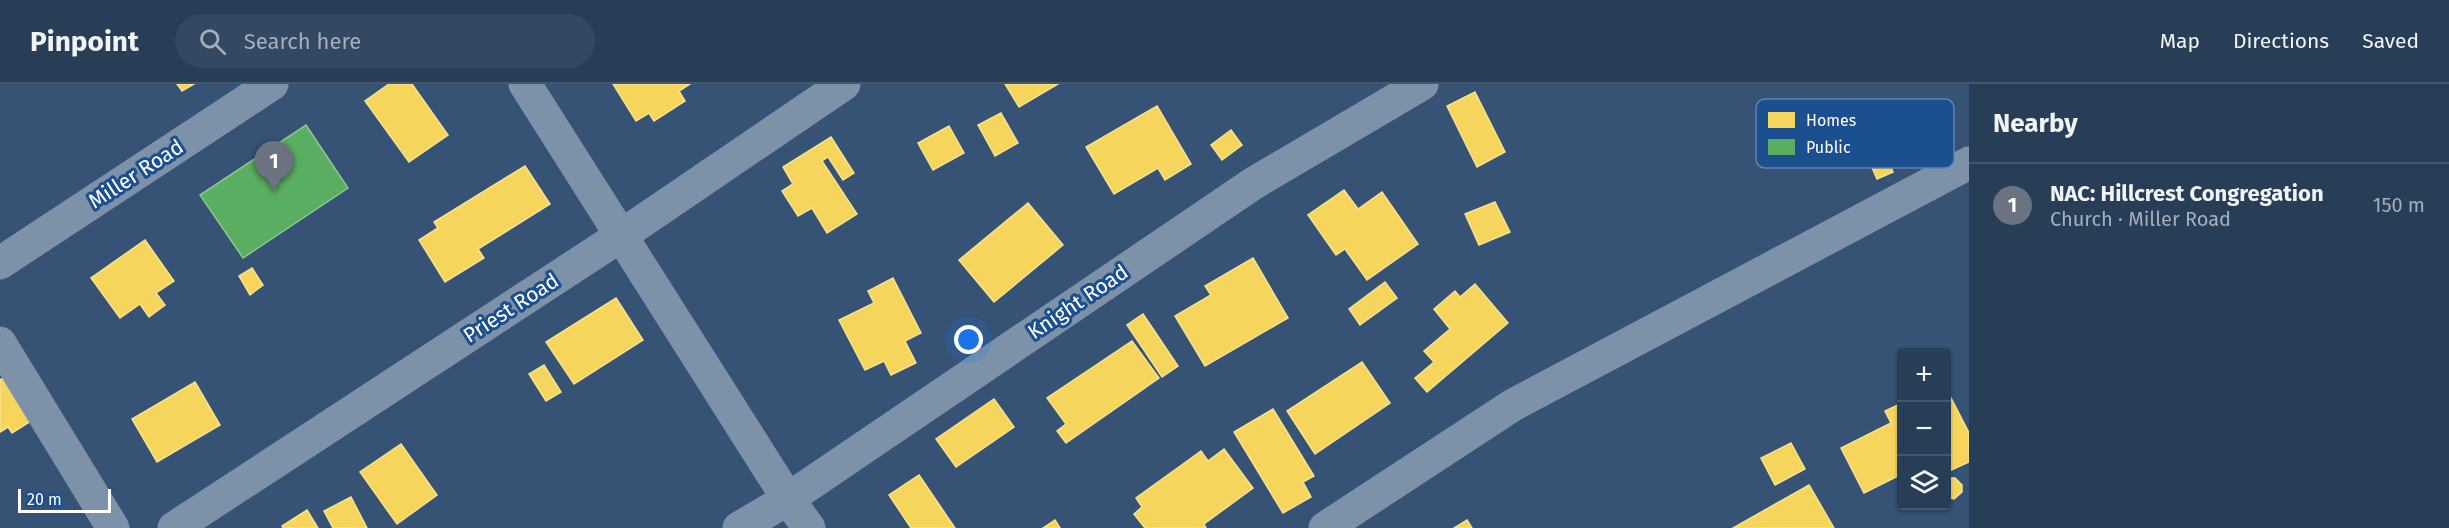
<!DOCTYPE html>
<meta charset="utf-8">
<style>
:root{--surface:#283e57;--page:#344961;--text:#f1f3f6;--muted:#a5aeba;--line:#44576d;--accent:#bca0f2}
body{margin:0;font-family:"Fira Sans",sans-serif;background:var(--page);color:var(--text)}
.controls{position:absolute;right:18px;bottom:18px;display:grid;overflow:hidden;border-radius:6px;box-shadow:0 2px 4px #0004}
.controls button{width:54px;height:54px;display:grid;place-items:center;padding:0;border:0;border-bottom:2px solid var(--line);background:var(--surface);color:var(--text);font:30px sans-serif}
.scale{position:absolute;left:18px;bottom:15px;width:93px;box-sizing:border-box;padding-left:6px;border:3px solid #fff;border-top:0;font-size:16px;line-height:21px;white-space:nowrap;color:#fff;-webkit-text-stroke:4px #1b4f8f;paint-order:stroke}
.you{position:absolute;left:969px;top:256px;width:21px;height:21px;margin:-15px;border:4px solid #fff;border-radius:50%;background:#1a73e8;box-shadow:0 0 0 9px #1a73e833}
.badge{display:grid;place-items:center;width:39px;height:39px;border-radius:50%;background:var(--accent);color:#fff;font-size:20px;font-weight:700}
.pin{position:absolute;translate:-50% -50px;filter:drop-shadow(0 2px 3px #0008)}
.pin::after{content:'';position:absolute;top:32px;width:21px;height:18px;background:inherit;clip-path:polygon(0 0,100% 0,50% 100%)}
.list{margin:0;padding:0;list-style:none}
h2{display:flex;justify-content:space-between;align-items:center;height:78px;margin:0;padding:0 24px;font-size:26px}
h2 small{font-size:20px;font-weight:400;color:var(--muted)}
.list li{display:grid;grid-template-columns:39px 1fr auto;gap:18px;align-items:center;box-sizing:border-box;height:84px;padding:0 24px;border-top:2px solid var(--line)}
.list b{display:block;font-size:22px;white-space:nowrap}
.list p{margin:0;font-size:20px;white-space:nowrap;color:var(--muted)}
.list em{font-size:20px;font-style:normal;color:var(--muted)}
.icon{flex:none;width:33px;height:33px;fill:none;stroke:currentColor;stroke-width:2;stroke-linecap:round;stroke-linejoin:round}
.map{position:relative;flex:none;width:1969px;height:444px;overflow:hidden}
header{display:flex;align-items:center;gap:36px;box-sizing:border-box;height:84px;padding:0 30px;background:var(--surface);border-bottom:2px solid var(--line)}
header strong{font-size:28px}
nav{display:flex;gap:33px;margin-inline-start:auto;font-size:21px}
.search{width:420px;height:54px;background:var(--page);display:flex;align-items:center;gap:15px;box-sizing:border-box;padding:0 21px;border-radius:33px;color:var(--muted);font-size:22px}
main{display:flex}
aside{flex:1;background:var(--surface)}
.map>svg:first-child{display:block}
.homes{fill:#f6d55c;stroke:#f9e28d;stroke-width:1.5}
.public{fill:#5aae61;stroke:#8cc690;stroke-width:1.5}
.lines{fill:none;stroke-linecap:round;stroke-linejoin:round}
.minor{stroke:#7d92a8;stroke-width:33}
.labels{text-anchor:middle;stroke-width:6;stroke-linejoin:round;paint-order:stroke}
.street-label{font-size:21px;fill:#fff;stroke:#1b4f8f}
.key{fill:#1b4f8f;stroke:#5f84b1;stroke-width:1.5}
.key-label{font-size:16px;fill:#fff}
</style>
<header>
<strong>Pinpoint</strong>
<div class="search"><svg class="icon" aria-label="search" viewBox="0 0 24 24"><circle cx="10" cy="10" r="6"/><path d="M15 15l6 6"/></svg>Search here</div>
<nav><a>Map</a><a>Directions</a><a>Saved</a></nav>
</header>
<main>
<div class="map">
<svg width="1969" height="444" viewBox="0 0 1969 444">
<rect width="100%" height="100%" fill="#365274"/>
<g class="homes">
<path d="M177 0H194L182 7Z"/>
<path d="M389 0H412L448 51 409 78 365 17Z"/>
<path d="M613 0H690L679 7 685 17 654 37 649 29 636 37Z"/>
<path d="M1005 0H1058L1019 23Z"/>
<path d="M1475 8 1505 68 1477 83 1447 22Z"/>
<path d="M1157 22 1191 80 1165 96 1158 84 1114 110 1086 63Z"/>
<path d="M1001 29 1018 59 995 72 978 41Z"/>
<path d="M949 42 964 69 933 86 918 59Z"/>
<path d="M1231 46 1242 61 1222 76 1211 61Z"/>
<path d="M831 53 854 89 843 96 828 73 822 77 857 130 827 149 812 124 798 132 782 107 793 100 783 83Z"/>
<path d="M1883 65 1893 88 1877 95 1867 72Z"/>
<path d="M525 82 550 120 478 165 484 174 445 198 419 156 438 144 434 138Z"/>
<path d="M1344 106 1358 125 1382 108 1418 160 1367 196 1345 165 1336 171 1308 131Z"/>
<path d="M1495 118 1510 148 1479 161 1465 130Z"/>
<path d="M1028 119 1063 161 994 218 959 176Z"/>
<path d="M145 156 174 197 156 209 165 221 149 233 140 220 120 234 91 194Z"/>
<path d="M1253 174 1288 234 1205 282 1175 232 1211 211 1205 202Z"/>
<path d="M252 184 263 201 250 211 239 192Z"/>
<path d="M893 194 921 249 905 257 916 279 891 291 884 277 865 286 839 236 874 219 868 207Z"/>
<path d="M1385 198 1397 214 1360 241 1349 225Z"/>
<path d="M1475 200 1508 239 1427 308 1415 294 1434 278 1424 267 1450 245 1434 225 1455 207 1460 213Z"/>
<path d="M616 214 643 256 574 300 546 258Z"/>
<path d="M1143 230 1178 282 1162 293 1127 241Z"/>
<path d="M1132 257 1159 294 1066 359 1057 347 1066 340 1047 314Z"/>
<path d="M1362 278 1390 319 1315 370 1287 327Z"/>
<path d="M544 281 561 308 546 317 529 290Z"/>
<path d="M3 294 31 337 12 349 8 343 0 348V296Z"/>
<path d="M195 298 220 341 157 378 132 335Z"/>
<path d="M1949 310 1969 349V378L1949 387 1946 382V312Z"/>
<path d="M994 315 1014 343 956 383 936 355Z"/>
<path d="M1902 319V390L1864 409 1841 364 1891 339 1885 327Z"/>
<path d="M1273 325 1314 392 1303 398 1311 413 1283 429 1234 348Z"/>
<path d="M1791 359 1805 385 1775 401 1761 374Z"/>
<path d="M401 360 437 411 397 440 360 388Z"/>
<path d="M1224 365 1253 404 1204 440 1206 444H1145L1134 430 1142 423 1136 414 1201 367 1208 377Z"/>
<path d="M919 391 955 444H911L889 411Z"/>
<path d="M1949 394H1955L1962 401V408L1954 415 1946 413V395Z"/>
<path d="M1809 401 1834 444H1733Z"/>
<path d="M351 413 367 444H333L324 427Z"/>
<path d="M307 426 318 444H283L282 442Z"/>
<path d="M1055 436 1060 444H1043Z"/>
<path d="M1467 436 1472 444H1454Z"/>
</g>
<path class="public" d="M306 41 348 104 243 174 200 111Z"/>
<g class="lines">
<g class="minor">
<path d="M525 0 788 415 809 444"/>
<path d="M0 179 272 0"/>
<path d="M0 259 113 444"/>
<path d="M174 444 622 151 844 0"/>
<path d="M739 444 788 415 1254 99 1422 0"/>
<path d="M1325 444 1513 321 1969 79"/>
</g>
</g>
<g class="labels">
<g class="street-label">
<text transform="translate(136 90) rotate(-33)" y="7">Miller Road</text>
<text transform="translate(1078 218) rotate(-34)" y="7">Knight Road</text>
<text transform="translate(511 224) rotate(-33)" y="7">Priest Road</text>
</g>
</g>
<rect x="1756" y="15" width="198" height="69" rx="9" class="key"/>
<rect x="1768" y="28" width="27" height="16" fill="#f6d55c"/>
<rect x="1768" y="55" width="27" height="16" fill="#5aae61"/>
<g class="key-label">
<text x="1806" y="42">Homes</text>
<text x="1806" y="69">Public</text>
</g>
</svg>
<div class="controls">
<button>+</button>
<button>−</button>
<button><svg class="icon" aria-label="layers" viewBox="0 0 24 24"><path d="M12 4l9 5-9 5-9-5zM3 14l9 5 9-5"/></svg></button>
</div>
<div class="scale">20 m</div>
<div class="you"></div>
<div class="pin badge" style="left:274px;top:107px;background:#6b7280">1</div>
</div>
<aside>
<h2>Nearby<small></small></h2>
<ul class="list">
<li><span class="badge" style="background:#6b7280">1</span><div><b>NAC: Hillcrest Congregation</b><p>Church · Miller Road</p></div><em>150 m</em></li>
</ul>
</aside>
</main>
